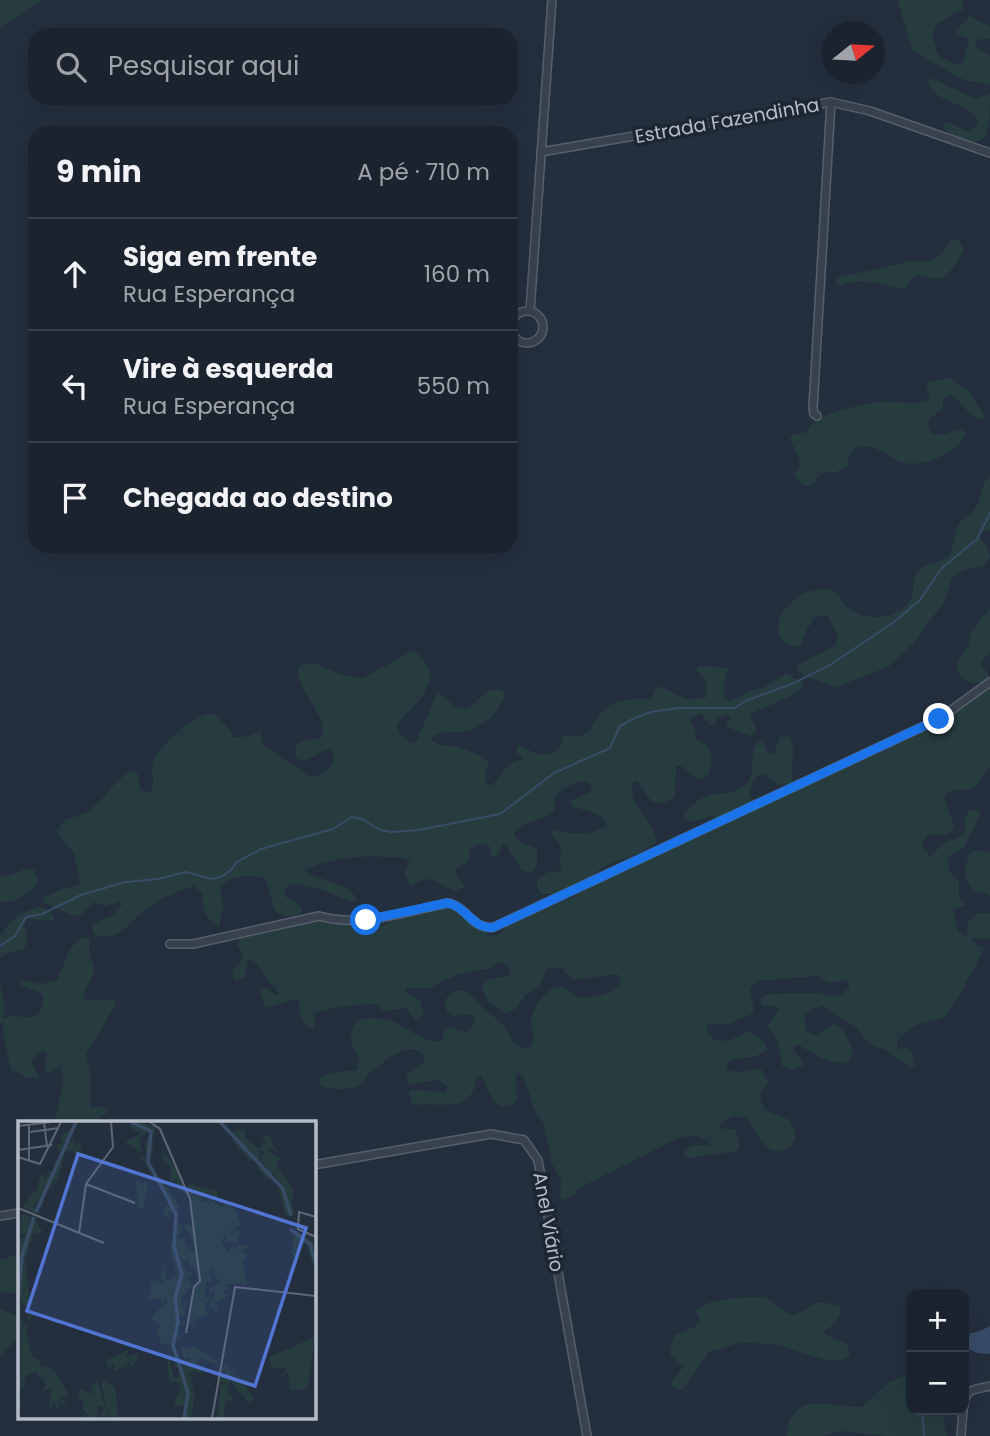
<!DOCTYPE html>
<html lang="pt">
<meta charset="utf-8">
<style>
:root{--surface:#1b232e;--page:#282f3a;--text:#f1f3f6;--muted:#a0a4aa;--line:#39404a}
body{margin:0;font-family:Poppins,sans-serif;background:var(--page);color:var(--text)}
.controls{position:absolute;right:21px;bottom:21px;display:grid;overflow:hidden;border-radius:14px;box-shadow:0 7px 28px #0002}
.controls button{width:63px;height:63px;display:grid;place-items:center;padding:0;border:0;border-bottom:2px solid var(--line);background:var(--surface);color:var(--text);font:35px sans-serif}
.compass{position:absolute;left:822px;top:21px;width:63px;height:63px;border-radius:50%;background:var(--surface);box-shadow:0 7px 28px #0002;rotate:72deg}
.stop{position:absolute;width:21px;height:21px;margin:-16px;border:5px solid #1a73e8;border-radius:50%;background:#fff}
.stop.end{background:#1a73e8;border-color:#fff;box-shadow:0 2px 7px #0008}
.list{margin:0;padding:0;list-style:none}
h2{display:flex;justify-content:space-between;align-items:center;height:91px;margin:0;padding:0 28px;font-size:30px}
h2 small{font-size:23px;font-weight:400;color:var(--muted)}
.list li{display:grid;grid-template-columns:46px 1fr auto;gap:21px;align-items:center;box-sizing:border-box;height:112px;padding:0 28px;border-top:2px solid var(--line)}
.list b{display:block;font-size:26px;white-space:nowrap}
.list p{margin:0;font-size:23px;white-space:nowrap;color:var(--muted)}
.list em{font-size:23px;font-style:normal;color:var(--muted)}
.icon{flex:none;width:38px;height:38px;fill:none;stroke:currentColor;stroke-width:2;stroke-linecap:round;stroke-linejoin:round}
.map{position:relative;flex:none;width:990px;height:1436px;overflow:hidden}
.search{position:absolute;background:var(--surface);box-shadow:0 7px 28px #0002;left:28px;top:28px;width:490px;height:77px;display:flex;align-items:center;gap:18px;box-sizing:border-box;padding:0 24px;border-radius:21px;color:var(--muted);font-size:26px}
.panel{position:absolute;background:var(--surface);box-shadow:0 7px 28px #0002;left:28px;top:126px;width:490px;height:427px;border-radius:21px}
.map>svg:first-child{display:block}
.green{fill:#263c3f}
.water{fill:#394c67}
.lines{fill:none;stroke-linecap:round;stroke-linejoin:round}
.stream{stroke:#394c67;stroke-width:2}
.minor-casing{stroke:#565f6c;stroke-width:10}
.minor{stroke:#38414e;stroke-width:7}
.route{stroke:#1a73e8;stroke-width:9}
.labels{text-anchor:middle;stroke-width:7;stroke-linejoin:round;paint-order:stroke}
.street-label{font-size:19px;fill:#b4bcc9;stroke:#1d2633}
.inset-river{fill:none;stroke:#394c67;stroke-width:3.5}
.inset-road{fill:none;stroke:#5e6776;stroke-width:2}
.view{fill:#5274d3;fill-opacity:0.15;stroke:#5274d3;stroke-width:3.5}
.inset-edge{fill:none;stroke:#b4bcc9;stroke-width:3.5}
</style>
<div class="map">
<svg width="990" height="1436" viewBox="0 0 990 1436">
<rect width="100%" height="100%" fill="#242f3e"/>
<g class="green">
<path d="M0 0H42L0 28Z"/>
<path d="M897 0H961L964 3 962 10 936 24 932 37 938 55 953 64 963 63 969 39 957 35 955 31 970 16 990 27V39H979L975 44 976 48 990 56V84L964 80 913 51Z"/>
<path d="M931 78 976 99 990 94C990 108 990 122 986 134 976 152 945 140 943 122L953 124 967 132 972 130 978 123C971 99 937 107 928 82Z"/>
<path d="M952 240H958L964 250C959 258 954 269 946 275 929 288 920 260 906 287L901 289C884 285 857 276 842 286L836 285V279L841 277 911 261H929L939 255Z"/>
<path d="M951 378 970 393 986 419C970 420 963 403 951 394L943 399V409L930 418 928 423 931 433 940 435 961 429 965 432C961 453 920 469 901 462 884 456 869 437 851 452L846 467 836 472 821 473 811 486H805L800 483 795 474C805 462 796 452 790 440L792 435 807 432C809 428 812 423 817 419 825 413 870 402 881 402 898 401 913 406 930 400L926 384 930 381Z"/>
<path d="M990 476V530L980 534V539L987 546 990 557 983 566 963 570 953 576 944 602 912 645 888 667 836 687 809 678 800 672 796 666 834 646C842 636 833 626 827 616H816L807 629 801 645 791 647C756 627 799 580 834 591 840 597 844 605 851 610 870 622 903 619 912 596 915 587 911 579 918 571 925 561 944 565 950 554 954 547 953 536 957 528 960 519 970 516 975 509 982 498 980 484 990 476Z"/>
<path d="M990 608V654L982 659 981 664 990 677 988 682 972 683 963 679 957 671 958 661 969 644 970 633Z"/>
<path d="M414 650 428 666 431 676 423 696 397 724 399 734 411 743 416 742 438 691C475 733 472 684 502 690L505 695C499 713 482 729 463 732 450 733 441 730 430 739L439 745 459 747 485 758 489 765 485 773 486 783 491 786C503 776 505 759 523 760L517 752 516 747 520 745C537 756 549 761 564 742L560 738C568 733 574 738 582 735 592 731 594 721 600 714 611 698 635 698 652 699L655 689 659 686 686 699 706 698V682L696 670 700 666 728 668 723 687 725 700 729 702 753 690 764 688 786 673 805 684 794 695 750 714 756 729 755 734 750 736 725 726 732 717 728 714 719 717 714 726 709 725 701 714 691 717 689 721 695 729 696 739C711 745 716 760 708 775L699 780 681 766H676L675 797 661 804 651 801 638 781 633 782C625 803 654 821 657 842L639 853 604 866 582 885 558 894H542L538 890 537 880C544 872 552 870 562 872L559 856 562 852 561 846 551 833 555 830C572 835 589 836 606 826V821L597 814 572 806 571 801 590 792 592 787 589 782C576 778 562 789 554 799L555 809C545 822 527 819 515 831L514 836 522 843 537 848V865L532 873 522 870 504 844 496 857 491 855 489 845 478 844 470 849 469 860 457 869 455 873 465 886 456 891C435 885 434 871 411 886L404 872 410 861C401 855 393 857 383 857 356 855 332 859 306 869L308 874 346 887 358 899 354 902 348 901 324 890 293 883 288 885 284 894 287 898 297 902 303 910 300 915C265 923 277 898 264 878 250 873 232 877 220 885L223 906 219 928C206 919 202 908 202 894L194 886C184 888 157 900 149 907 134 919 114 946 93 934L92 924 111 916 122 905 120 901 105 906 94 902 80 916 69 914 43 902 45 897 65 888 80 885 74 853 56 832C69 811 69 822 87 812 105 801 114 778 133 770L137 773 141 789 145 792H150C157 783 149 771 154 760 160 747 197 711 211 714 221 716 229 730 234 737H244L260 731 264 746 309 776H320L332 765 334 760 332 750C318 747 309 768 295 757L296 745C305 739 314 741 322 737 328 712 295 692 298 668 313 656 326 670 340 674 348 677 356 677 363 678Z"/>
<path d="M990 684V768H988C983 774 982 782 975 787 964 793 952 785 944 797L955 828 948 834 927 835 922 843 923 849 930 856C935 852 939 847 944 844 953 839 960 838 965 830L964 819 970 810H979L981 814 964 847 947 859 949 870 959 882V898L967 905 953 910 958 930 966 936 968 921 976 914 990 913V939L973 938 971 941 984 949C983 953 951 1012 946 1016 940 1020 932 1020 925 1022 914 1025 906 1032 898 1039L897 1049 906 1048 911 1050 915 1065 910 1068 887 1050 869 1044 856 1027 823 1006 813 1009 805 1015 806 1031 815 1036 833 1024 843 1030 853 1050 850 1061C831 1067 814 1054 799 1045H794L793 1050 804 1062 802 1066 792 1071 782 1066 778 1043 768 1025 779 1010 774 1006H763L760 1003 762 998 767 994 819 993 833 997 839 996 849 988V983L844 980 828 983 819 976 757 981 750 989 754 1009 752 1014 728 1024 707 1025V1033L714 1040 729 1041 749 1031C757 1034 765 1040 767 1049 757 1060 743 1056 730 1061L727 1065V1070L737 1072 760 1068 769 1082 760 1094C761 1113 774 1114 790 1120L794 1129 795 1140C774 1169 758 1136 748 1119L734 1116 721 1123 720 1128 736 1130 739 1146 737 1151 688 1158 683 1156C688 1143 698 1144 710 1146L709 1141 695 1135 678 1138 580 1188 572 1196 563 1200 560 1196 561 1179 552 1164 544 1124 535 1111 523 1076 519 1073 515 1077 517 1099 514 1104 503 1107 494 1102 481 1076H477C472 1115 444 1102 416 1105L411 1103 409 1092 414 1090 446 1092 447 1087 439 1080 413 1084 408 1082 406 1077C411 1068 422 1068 425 1059 413 1037 390 1057 378 1067 375 1069 371 1070 369 1073 366 1076 366 1080 363 1083 354 1091 328 1091 320 1084V1078C331 1070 345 1073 357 1069L359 1059C357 1053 353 1050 352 1044 345 1013 375 1015 396 1023 412 1029 420 1042 440 1041L444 1038 443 1032 446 1027 466 1032 471 1029 475 1019 472 1014 452 1016 447 1012C446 1006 444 1001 448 996 462 980 476 1000 484 1009 489 1014 496 1018 502 1023 511 1033 511 1049 528 1048 537 1039 531 1033 531 1022 531 1011 545 990 556 987 564 985 569 993 575 996 587 1002 612 994 621 984L618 974 573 980 561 968 550 967 546 970 539 987 524 996 515 1009 506 1013C493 1005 483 1000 482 984 490 976 501 980 511 974L508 964 498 962 493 968 459 974 429 988H406V993L420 1001 424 1015 416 1021 407 1008 383 1011 376 1004C364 1004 322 1008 314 1014L316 1023 314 1028 309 1029 301 1018 299 1001 294 999 270 1007 265 1006 259 991 263 988H268L275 995H280L253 960H247L245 977 236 981 232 976 233 970 243 958 237 943 243 935 324 919 349 920 370 926 380 927 390 922 393 918 451 904 486 931 489 936 499 935 510 922 535 909 571 899 593 883 680 835 714 821 715 816 689 822 684 819 683 814C689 807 696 801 705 797 719 791 736 796 747 783 757 771 747 758 758 741H763L767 752 772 754 776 749 779 738 789 735 793 747 792 783 777 785 765 774C754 776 748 787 750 798L758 801 857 763 945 721Z"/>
<path d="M976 850 990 853V896L979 891 974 892C964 875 962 871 971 852Z"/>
<path d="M28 868 34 870 38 881C28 895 17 903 0 902V876L6 877Z"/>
<path d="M38 907 48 910 55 917 53 921 27 919 24 924 28 939 24 949 4 954 0 958V935L18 915Z"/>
<path d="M85 937 90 938C91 944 88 950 90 956 92 963 95 965 94 973 91 984 81 988 84 1000H115L116 1005 86 1054 90 1070V1108L101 1106 109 1111 92 1123H55L63 1081 61 1064 49 1073 45 1069 47 1054 43 1051 31 1060 39 1078H28L10 1069 2 1022 0 1025V985L5 1006 3 1020 10 1015C21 1017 31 1019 40 1013L44 998 41 993 20 985 21 980 41 984 56 981C66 966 65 945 85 937Z"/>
<path d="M19 1254V1294L0 1291V1260Z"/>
<path d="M763 1297C776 1300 780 1313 795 1315 808 1309 819 1296 834 1306L841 1303C841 1315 836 1326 826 1329L824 1334 846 1343 850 1352 849 1357 840 1361 823 1359 777 1345 742 1342 709 1352 684 1388 679 1391 671 1384 683 1367 671 1356 670 1350 674 1335C684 1330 694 1330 701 1321L696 1311C707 1297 746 1298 763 1297Z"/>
<path d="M0 1309 19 1317V1336L0 1357Z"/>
<path d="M907 1374H911V1410H946L943 1422 947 1436H887L841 1431 824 1436H786C792 1386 832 1409 863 1407L887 1384Z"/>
</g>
<path class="water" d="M990 1326V1354L977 1353 964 1347V1335L980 1331Z"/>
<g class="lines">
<g class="stream">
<path d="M0 946 15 936 26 917 42 914 81 895 125 882 158 879 186 872 211 879 221 877 230 871 237 862 261 849 333 829 352 817 362 819 380 830 391 832 419 830 500 814 554 773 610 748 620 726 635 718 651 712 679 708H735L745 701 794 683 830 665 894 622 920 600 941 569 977 539 990 513"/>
<path d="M922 1410 924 1436"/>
</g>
<defs>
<g id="minor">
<path d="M541 152 831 102 870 111 990 153"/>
<path d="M530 311 552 0"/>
<circle cx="527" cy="327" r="16"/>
<path d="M817 416 814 414 813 408 831 102"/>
<path d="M170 944H193L319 916C360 928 406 912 447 903 466 905 473 931 494 927L939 719 990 682"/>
<path d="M313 1165 491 1134 524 1140 538 1160 587 1436"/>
<path d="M0 1216 19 1213"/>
<path d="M964 1406C965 1388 974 1390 990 1386"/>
<path d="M961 1436 963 1410"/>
</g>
</defs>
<use href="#minor" class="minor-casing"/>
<use href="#minor" class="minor"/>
</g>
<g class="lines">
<path class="route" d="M366 920 447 903C466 905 473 931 494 927L939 719"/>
</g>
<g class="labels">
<g class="street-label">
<text transform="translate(727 120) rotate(-10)" y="7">Estrada Fazendinha</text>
<text transform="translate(549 1222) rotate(80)" y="7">Anel Viário</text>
</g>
</g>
<g transform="translate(18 1121)">
<rect width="298" height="298" fill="#242f3e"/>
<path d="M61 1 52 10 50 22 56 19 57 25 61 21 64 29 58 34 55 29 47 31 40 60 28 70 23 90V76L15 87 22 94 7 88 5 84 12 81 8 76 18 70 23 53 29 58 27 49 31 56 30 49 36 51 37 40 43 36 39 24 45 22 41 17ZM115 1 138 5 135 16 130 11 122 18 123 32 107 21 123 13 111 6ZM228 7 227 17 240 27 245 25 241 20 248 23 244 13 251 15 259 31 252 26 250 30 263 37 258 43 276 71 273 84 278 92 267 94 257 54 247 48 253 61 239 48 246 31 242 30 241 39 232 40 214 20 217 14 211 12ZM131 17 136 22 132 42 161 84 158 97 165 109 159 117 169 118 166 122 171 127 166 130 177 129 172 113 166 108 167 103 175 105 173 77 157 65 159 55 155 62 151 58 153 48 144 38 147 31 163 56 165 68 177 61 175 65 199 70V78L205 77 201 82 189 72 182 73 184 81H190L192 88 191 81 188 77 204 86 208 80 219 92 221 101 226 100 212 112 215 115V110H222L219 121H207L209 107 204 121 209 131 215 123 216 130 219 124H232L224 131 230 133 225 141 229 163H207L211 168 205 170 208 175 206 182 205 176 202 181 197 180 200 190 197 195V189L190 185 197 174 196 168 193 172 191 168 203 161 195 154 196 142 191 153 196 162 188 161 187 177 193 176 187 185 189 194 175 200 176 204 171 201 176 165 183 160 176 146 170 145 172 137 167 141 163 138 168 151H175L168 158 174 164 164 176 163 186 170 180 165 190 169 193 161 195V201L168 203 160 205 163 222 158 218 157 234 171 242 172 236 166 238 162 225 172 229 175 224 201 241 199 244 182 236 179 244 172 243 186 247 184 251 173 250 175 255 171 252 168 254 173 256 176 273 174 297H165L167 286 156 283 165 261 162 266 161 261H151L149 230 156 257H160L162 249 157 246 154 223H143L138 209 143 207 133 196 149 181 147 177 145 183 142 177 131 178 134 158 148 163 142 156 146 146 149 160 159 153 152 129 156 114 151 113 158 111V98L153 90 149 92 153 98 145 94 152 78 121 35 128 37 127 22ZM126 55 121 60 125 65 128 59 130 65 125 88 119 87 118 62ZM5 92 16 97 25 112 15 113 7 140 14 195 11 201 6 183 2 182 5 206 11 203 8 213 14 235 21 239 23 247 29 245 38 253 50 273 49 277 40 275 52 284 40 281 43 291 36 282 31 288 33 267 24 271 28 263 18 251 6 255 8 263 3 259 6 267 1 269 4 285 0 288V124L2 117H10L3 113 0 117V103ZM280 113 297 121V149L287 121 280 139 274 136 275 116ZM297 216 290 268 272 269 270 251 260 259 269 247H254L251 236ZM110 229 108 236 121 231 116 245 111 246 112 242 108 240 109 244 96 250V242L90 249V242L85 243 89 239ZM209 242 214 253 218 248 214 258 221 255 236 278 231 282 212 260 207 277 211 272 216 279 207 280 206 297H199L203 263 208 262 203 261V253L209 255 205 247ZM79 258 90 295 81 297 86 287 80 284 79 297H64V293L72 296 64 288 66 278 60 279 61 267 75 274 73 268ZM86 258 97 266 100 297H92L83 263Z" fill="#263c3f"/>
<path class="inset-river" d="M113 1 133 10 130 41 158 93 156 126 164 153 157 177 160 200 155 224 170 272 166 297M202 1 265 68 273 95M18 91 58 1M272 108 292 123 298 143M0 179 4 135 16 96"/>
<path class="inset-road" d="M26 1 29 25M132 1 142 8 172 78 182 160 176 166 168 212M0 5 33 1M12 11 41 7M0 29 34 24M0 36 22 43 43 1M11 40V4M68 63 117 82M0 87 86 122M298 96 281 91 280 108 298 116M61 112 68 63 95 26 93 1M194 297 217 166 298 175"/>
<path class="view" d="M60 33 288 107 237 265 9 190Z"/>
<rect width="298" height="298" class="inset-edge"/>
</g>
</svg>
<div class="controls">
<button>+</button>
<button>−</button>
</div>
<svg class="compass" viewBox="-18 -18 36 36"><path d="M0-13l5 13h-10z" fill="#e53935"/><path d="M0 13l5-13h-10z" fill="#a0a4aa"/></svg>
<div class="stop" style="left:366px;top:920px"></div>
<div class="stop end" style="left:939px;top:719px"></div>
<div class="search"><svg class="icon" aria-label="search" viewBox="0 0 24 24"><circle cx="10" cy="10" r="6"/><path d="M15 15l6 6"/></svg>Pesquisar aqui</div>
<section class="panel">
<h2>9 min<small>A pé · 710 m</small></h2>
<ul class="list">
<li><svg class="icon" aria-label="ahead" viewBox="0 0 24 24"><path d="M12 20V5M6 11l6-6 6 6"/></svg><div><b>Siga em frente</b><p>Rua Esperança</p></div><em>160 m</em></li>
<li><svg class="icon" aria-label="left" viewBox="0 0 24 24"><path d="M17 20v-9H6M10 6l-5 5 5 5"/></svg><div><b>Vire à esquerda</b><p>Rua Esperança</p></div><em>550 m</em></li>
<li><svg class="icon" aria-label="arrive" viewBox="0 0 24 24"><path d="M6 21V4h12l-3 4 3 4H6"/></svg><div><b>Chegada ao destino</b></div></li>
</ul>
</section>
</div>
